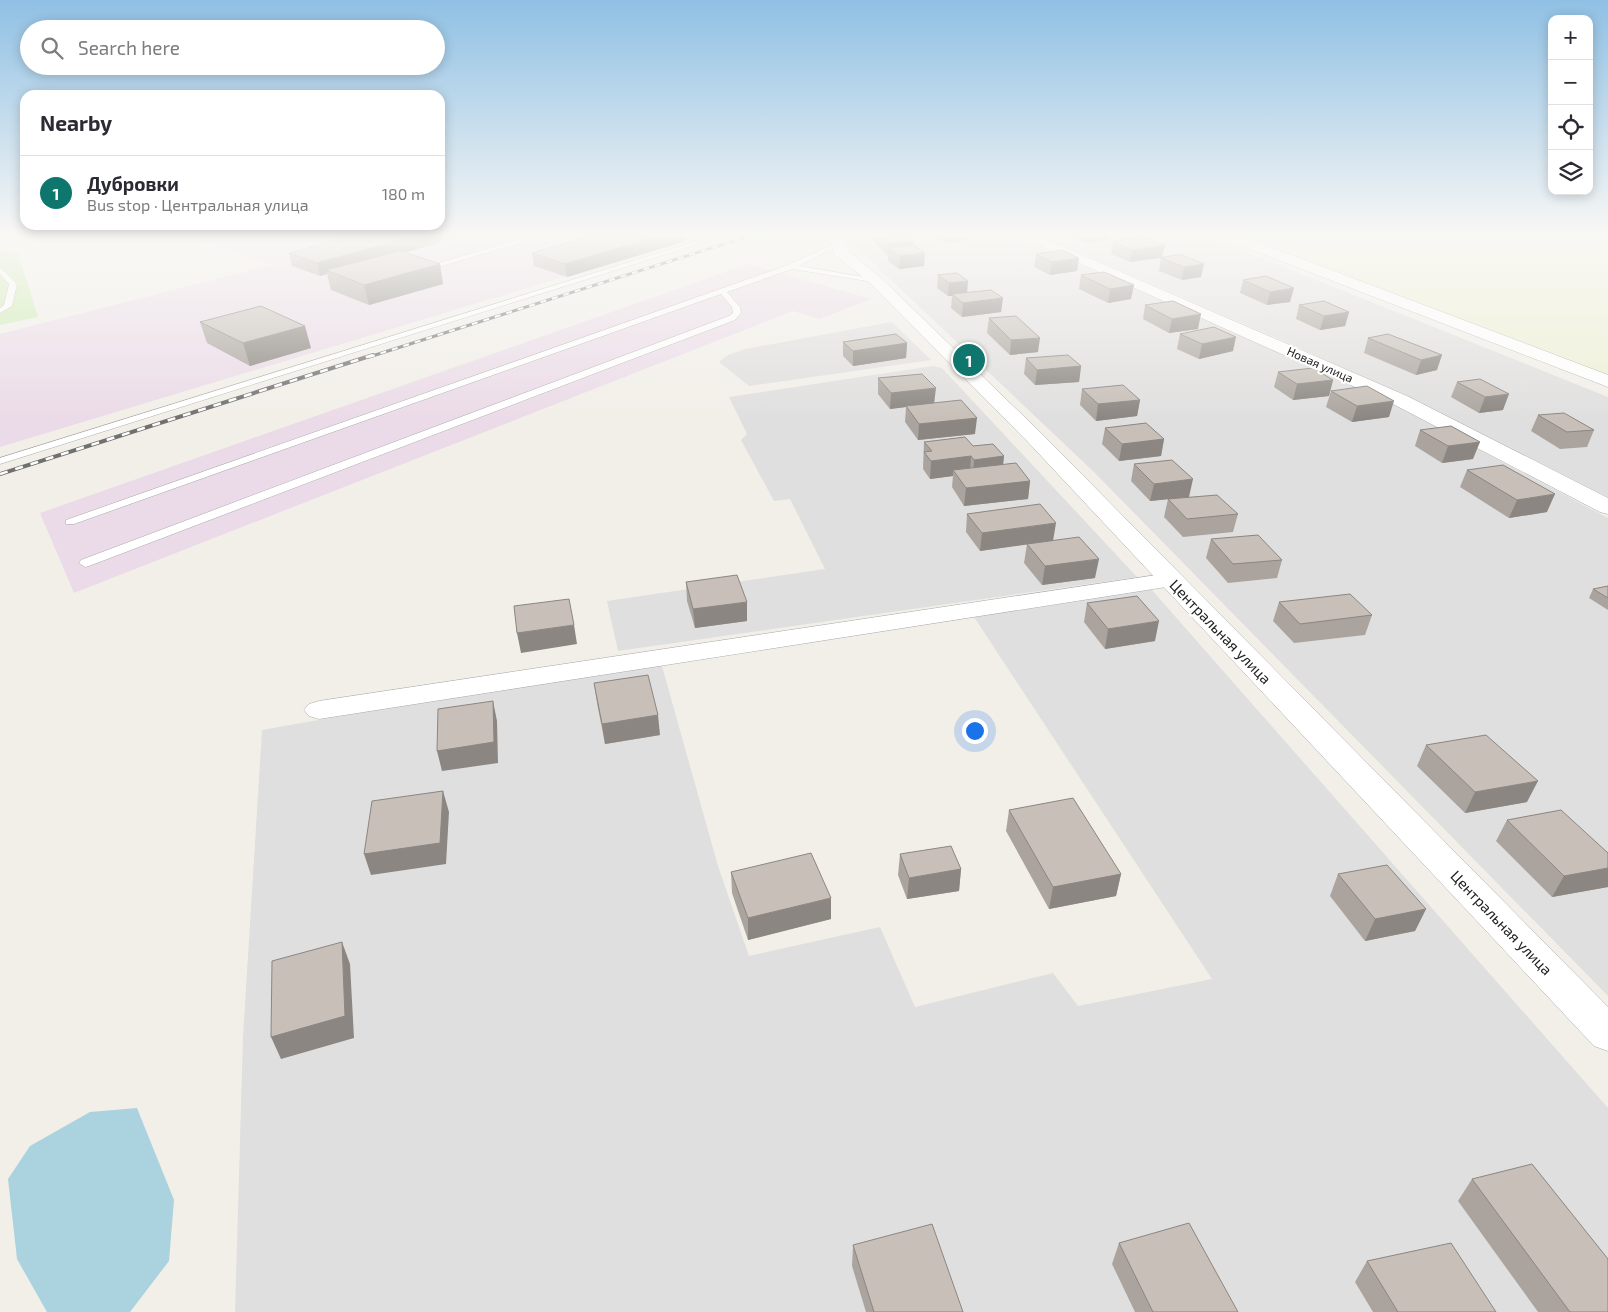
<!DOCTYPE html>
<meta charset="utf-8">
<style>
:root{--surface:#fff;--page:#f7f7f7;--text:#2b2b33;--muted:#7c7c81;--line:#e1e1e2;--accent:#0f766e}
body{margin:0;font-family:"Exo 2",sans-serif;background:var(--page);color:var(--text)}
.controls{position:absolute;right:15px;top:15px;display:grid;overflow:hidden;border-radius:10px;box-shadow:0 2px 12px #0003}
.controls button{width:45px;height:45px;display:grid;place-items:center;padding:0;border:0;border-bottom:1px solid var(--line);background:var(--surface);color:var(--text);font:25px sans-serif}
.you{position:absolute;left:974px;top:730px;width:18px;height:18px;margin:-12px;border:4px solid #fff;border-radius:50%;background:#1a73e8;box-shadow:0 0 0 8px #1a73e833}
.badge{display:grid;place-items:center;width:32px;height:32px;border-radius:50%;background:var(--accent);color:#fff;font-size:16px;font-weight:700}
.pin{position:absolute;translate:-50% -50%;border:2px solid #fff;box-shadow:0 1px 5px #0006}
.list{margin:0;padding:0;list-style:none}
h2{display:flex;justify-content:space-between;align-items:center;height:65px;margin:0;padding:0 20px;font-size:21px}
h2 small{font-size:16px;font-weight:400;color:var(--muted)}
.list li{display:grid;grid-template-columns:32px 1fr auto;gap:15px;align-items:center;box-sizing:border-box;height:75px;padding:0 20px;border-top:1px solid var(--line)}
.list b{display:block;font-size:19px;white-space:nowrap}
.list p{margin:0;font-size:16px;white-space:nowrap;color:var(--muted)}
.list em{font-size:16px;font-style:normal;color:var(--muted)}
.icon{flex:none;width:28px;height:28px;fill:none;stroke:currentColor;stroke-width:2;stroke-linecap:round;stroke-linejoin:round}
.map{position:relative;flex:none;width:1608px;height:1312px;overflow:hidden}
.search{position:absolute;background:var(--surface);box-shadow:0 2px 12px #0003;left:20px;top:20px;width:425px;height:55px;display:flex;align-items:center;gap:12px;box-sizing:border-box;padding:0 18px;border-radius:28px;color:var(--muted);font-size:19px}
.panel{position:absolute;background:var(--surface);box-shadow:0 2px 12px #0003;left:20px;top:90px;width:425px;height:140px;border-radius:15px}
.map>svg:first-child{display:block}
.residential{fill:#e0dfdf}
.industrial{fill:#ebdbe8}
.farmland{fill:#eef0d5}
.grass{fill:#cdebb0}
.water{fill:#aad3df}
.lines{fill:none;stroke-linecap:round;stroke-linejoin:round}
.service-casing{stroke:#a9a9a9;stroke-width:1}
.minor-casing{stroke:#a9a9a9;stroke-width:1}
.tertiary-casing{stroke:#a9a9a9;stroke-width:1}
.service{fill:#fff;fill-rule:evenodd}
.minor{fill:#fff;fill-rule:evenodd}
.tertiary{fill:#fff;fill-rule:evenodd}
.rail-far1-casing{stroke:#707070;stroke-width:3}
.rail-casing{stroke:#707070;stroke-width:4}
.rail-far1{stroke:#fff;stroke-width:2;stroke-dasharray:6;stroke-linecap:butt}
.rail{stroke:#fff;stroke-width:2.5;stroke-dasharray:8;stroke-linecap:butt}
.wall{fill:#aba49e}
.shaded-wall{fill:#8b8681}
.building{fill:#c7bfb8;stroke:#8b8681}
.labels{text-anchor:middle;stroke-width:4.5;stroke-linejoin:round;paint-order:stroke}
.far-street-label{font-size:12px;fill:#222;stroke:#fff}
.street-label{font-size:15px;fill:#222;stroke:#fff}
</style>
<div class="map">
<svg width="1608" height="1312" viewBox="0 0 1608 1312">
<rect width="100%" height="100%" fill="#f2efe9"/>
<g class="residential">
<path d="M868 236H1013L1371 392 1608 518V996L1094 472 850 241Z"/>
<path d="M1041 236H1201L1274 263 1608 397V497L1469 427 1304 350Z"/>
<path d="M892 322 931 360 749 386 719 362 728 355 745 349Z"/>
<path d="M933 366 942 368 1137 577 618 651 607 601 825 569 790 499 774 501 741 440 747 434 729 397Z"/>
<path d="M1151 589 1608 1108V1312H235L243 1037 262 730 660 659 718 866 749 956 880 927 915 1007 1053 973 1078 1006 1212 979 974 617Z"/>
</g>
<g class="industrial">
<path d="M187 236H700L0 447V334L272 265Z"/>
<path d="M748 264 871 299 819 319 793 311 74 593 40 513Z"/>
</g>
<path class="farmland" d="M1243 236H1608V375L1292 254Z"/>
<path class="grass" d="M0 251 18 253 38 317 0 325Z"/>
<path class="water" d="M137 1108 174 1200 169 1261 130 1312H47L17 1259 8 1179 30 1146 90 1112Z"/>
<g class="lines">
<defs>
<g id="service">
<path d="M532 236H543L425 271 418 269Z"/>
<path d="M713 236H724L0 464V458Z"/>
<path d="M836 243 841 244 799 266 876 279H879V283L792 269 727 292 740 307 741 313 735 320 89 566 85 567 79 563 81 560 729 316 733 313 732 307 721 294 74 524H66V520L788 265Z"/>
<path d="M0 267 17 284 12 306 0 313V308L4 305 9 284 0 274Z"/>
</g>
<g id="minor">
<path d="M1019 236H1038L1407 396 1608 498V514L1600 512 1393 404Z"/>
<path d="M1222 236H1242L1608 375V387L1224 239Z"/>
<path d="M1170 573 1179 575 1182 580 1179 585 319 719 309 716 304 710 309 704 319 701Z"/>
</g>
<path id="tertiary" d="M839 236H855L845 245 847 250 881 278 1040 432 1608 1007V1051L1594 1046 1026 440 871 284 835 255 831 244Z"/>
</defs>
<use href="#service" class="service-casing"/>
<use href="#minor" class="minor-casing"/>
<use href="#tertiary" class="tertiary-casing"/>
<use href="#service" class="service"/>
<use href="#minor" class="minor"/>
<use href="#tertiary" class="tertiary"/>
<defs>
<path id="rail-far1" d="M369 357 749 236"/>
<path id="rail" d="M0 474 373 355"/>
</defs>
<use href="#rail-far1" class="rail-far1-casing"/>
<use href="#rail" class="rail-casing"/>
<use href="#rail-far1" class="rail-far1"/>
<use href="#rail" class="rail"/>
</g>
<g class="wall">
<path d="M872 236H907L913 242V245L924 266 899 269 888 261V256L872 240Z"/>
<path d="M930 236H967V240L947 243Z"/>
<path d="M1069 236H1110V239L1086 243Z"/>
<path d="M686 241 567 277 534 266 532 253Z"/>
<path d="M1113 241 1162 257 1180 254 1201 277 1182 280 1159 271 1161 258 1130 262 1111 254Z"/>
<path d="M442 242 405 252 440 264 443 284 369 305 331 290 327 274 320 276 292 266 289 253Z"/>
<path d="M1036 254 1079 258 1077 271 1050 275 1034 267Z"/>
<path d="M938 275 967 292 1003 298 1001 312 962 317 951 308 952 296H948L937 288Z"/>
<path d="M1081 275 1131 299 1108 303 1079 289Z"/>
<path d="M1266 276 1290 302 1267 305 1240 293 1243 280Z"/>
<path d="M1145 305 1198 329 1169 333 1143 319Z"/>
<path d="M1299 305 1349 312 1345 326 1320 330 1296 319Z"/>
<path d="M989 318 1038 352 1010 355 987 333Z"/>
<path d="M200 322 311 348 250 366 207 343Z"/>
<path d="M1180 334 1233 351 1199 359 1177 349Z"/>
<path d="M1388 334 1437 370 1416 375 1364 353 1368 338Z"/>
<path d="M843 342 907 343 906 358 853 366 843 356Z"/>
<path d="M1026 358 1081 366 1079 382 1035 385 1024 374Z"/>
<path d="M1278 372 1333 380 1329 396 1293 400 1274 387Z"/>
<path d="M878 378 934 403 975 434 918 440 905 422 906 407 890 409 878 394Z"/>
<path d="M1480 379 1503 410 1479 413 1451 397 1457 382Z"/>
<path d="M1082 389 1140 400 1137 416 1096 421 1080 405Z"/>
<path d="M1331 391 1389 417 1352 422 1326 407Z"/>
<path d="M1538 415 1594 430 1587 447 1560 449 1531 431Z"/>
<path d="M1105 428 1164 439 1161 456 1119 461 1102 444Z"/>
<path d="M1420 430 1473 459 1442 463 1415 446Z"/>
<path d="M924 442 973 446 1004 456 1003 465 1030 481 1028 499 964 506 952 487 953 476 930 479 923 469Z"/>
<path d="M1134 464 1189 497 1150 501 1131 481Z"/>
<path d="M1467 470 1547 512 1509 518 1460 487Z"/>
<path d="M1168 499 1238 514 1233 532 1183 537 1164 517Z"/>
<path d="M967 514 1053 541 1095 578 1042 585 1024 563 1027 544 980 551 966 532Z"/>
<path d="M1211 539 1282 560 1277 578 1228 583 1206 558Z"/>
<path d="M686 582 747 621 695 628 687 601Z"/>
<path d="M1608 586V610L1589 598 1593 589Z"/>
<path d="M1279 602 1372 615 1365 635 1294 643 1273 621Z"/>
<path d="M1087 603 1155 641 1105 649 1084 622Z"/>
<path d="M594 683 660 735 605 744 597 703Z"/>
<path d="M1426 745 1527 802 1465 813 1417 766Z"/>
<path d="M1009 810 1121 874 1116 896 1049 909 1006 831Z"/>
<path d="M1507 820 1608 887 1552 897 1496 841Z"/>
<path d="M900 854 961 869 959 891 907 899 898 875Z"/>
<path d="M731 872 831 919 748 940 732 893Z"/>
<path d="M1338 874 1426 909 1415 931 1365 941 1330 896Z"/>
<path d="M1472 1179 1608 1312H1538L1458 1201Z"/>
<path d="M1119 1243 1238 1312H1135L1112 1264Z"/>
<path d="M853 1245 963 1312H866L852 1266Z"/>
<path d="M1367 1261 1496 1312H1373L1355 1282Z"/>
</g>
<g class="shaded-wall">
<path d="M415 236H441L442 242 332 273 326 270 327 274 320 276 317 263Z"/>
<path d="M659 236H685L686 241 567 277 565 264Z"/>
<path d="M948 236H967V240L947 243Z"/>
<path d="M1087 236H1110V239L1086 243Z"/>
<path d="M913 242 912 254 888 248V256V243Z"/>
<path d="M1165 245 1162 257 1130 262 1132 250Z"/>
<path d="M925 253 924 266 899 269 900 256Z"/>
<path d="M1079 258 1077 271 1050 275 1052 262Z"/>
<path d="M440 264 443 284 369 305 364 285Z"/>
<path d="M1204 264 1201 277 1182 280 1184 267Z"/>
<path d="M968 281 967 294H952V296H948L949 283Z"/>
<path d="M1134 285 1131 299 1108 303 1110 289Z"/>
<path d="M1294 288 1290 302 1267 305 1270 292Z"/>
<path d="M1003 298 1001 312 962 317 963 303Z"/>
<path d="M1349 312 1345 326 1320 330 1324 316Z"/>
<path d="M1201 314 1198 329 1169 333 1172 319Z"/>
<path d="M305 326 311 348 250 366 243 343Z"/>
<path d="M1236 337 1233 351 1199 359 1202 344Z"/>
<path d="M1040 338 1038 352 1010 355 1011 340Z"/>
<path d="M907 343 906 358 853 366V351Z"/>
<path d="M1442 355 1437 370 1416 375 1421 360Z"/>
<path d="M1081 366 1079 382 1035 385 1037 370Z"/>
<path d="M1333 380 1329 396 1293 400 1297 384Z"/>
<path d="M936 388 934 404 906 406V407L890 409 891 393Z"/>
<path d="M1509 394 1503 410 1479 413 1485 397Z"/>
<path d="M1140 400 1137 416 1096 421 1098 404Z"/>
<path d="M1394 401 1389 417 1352 422 1357 406Z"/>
<path d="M977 418 975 434 918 440 919 424Z"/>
<path d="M1164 439 1161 456 1119 461 1122 444Z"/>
<path d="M1480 442 1473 459 1442 463 1448 446Z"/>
<path d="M971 456 970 473 953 470V476L930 479 931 461Z"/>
<path d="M1004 456 1002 473 973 477 974 460Z"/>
<path d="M1193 479 1189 497 1150 501 1154 484Z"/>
<path d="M1030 481 1028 499 964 506 966 488Z"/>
<path d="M1555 494 1547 512 1509 518 1517 500Z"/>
<path d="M1056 523 1053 541 980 551 982 533Z"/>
<path d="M1099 559 1095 578 1042 585 1045 566Z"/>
<path d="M747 602V621L695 628 693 609Z"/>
<path d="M1159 621 1155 641 1105 649 1108 629Z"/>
<path d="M574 625 577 644 521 653 517 633Z"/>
<path d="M493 701 497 721 498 763 442 771 437 751Z"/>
<path d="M658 715 660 735 605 744 602 724Z"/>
<path d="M1538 781 1527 802 1465 813 1475 792Z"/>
<path d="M443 791 449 812 446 864 371 875 364 854Z"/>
<path d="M1608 868V887L1552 897 1564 876Z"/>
<path d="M961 869 959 891 907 899 909 878Z"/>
<path d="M1121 874 1116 896 1049 909 1053 887Z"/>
<path d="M831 898V919L748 940V918Z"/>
<path d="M1426 909 1415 931 1365 941 1375 919Z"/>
<path d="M342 942 350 964 354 1038 281 1059 271 1037Z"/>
</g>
<g class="building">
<path d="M355 236H415L317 263 289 253Z"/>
<path d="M592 236H659L565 264 532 253Z"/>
<path d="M881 236H907L913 242 888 243Z"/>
<path d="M1145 237 1165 245 1132 250 1113 241Z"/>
<path d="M913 245 925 253 900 256 888 248Z"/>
<path d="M1062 250 1079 258 1052 262 1036 254Z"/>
<path d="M400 251 440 264 364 285 326 270Z"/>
<path d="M1180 254 1204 264 1184 267 1161 258Z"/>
<path d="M1104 272 1134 285 1110 289 1081 275Z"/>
<path d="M957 273 968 281 949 283 938 275Z"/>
<path d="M1266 276 1294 288 1270 292 1243 280Z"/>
<path d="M991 290 1003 298 963 303 952 294Z"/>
<path d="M1173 301 1201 314 1172 319 1145 305Z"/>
<path d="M1324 301 1349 312 1324 316 1299 305Z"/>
<path d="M261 306 305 326 243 343 200 322Z"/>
<path d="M1016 316 1040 338 1011 340 989 318Z"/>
<path d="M1214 327 1236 337 1202 344 1180 334Z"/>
<path d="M896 334 907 343 853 351 843 342Z"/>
<path d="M1388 334 1442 355 1421 360 1368 338Z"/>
<path d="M1068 355 1081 366 1037 370 1026 358Z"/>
<path d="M1313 368 1333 380 1297 384 1278 372Z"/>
<path d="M922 374 936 388 891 393 878 378Z"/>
<path d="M1480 379 1509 394 1485 397 1457 382Z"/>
<path d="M1123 385 1140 400 1098 404 1082 389Z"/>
<path d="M1367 386 1394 401 1357 406 1331 391Z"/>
<path d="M961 400 977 418 919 424 906 406Z"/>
<path d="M1564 413 1594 430 1567 432 1538 415Z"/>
<path d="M1146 423 1164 439 1122 444 1105 428Z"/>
<path d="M1451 426 1480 442 1448 446 1420 430Z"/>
<path d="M965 437 973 446 993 444 1004 456 974 460 971 456 931 461 924 452 932 451 924 442Z"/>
<path d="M1172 460 1193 479 1154 484 1134 464Z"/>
<path d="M1016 463 1030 481 966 488 953 470Z"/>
<path d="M1503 465 1555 494 1517 500 1467 470Z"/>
<path d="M1217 495 1238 514 1187 519 1168 499Z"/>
<path d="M1040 504 1056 523 982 533 967 514Z"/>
<path d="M1258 535 1282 560 1233 564 1211 539Z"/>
<path d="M1079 537 1099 559 1045 566 1027 544Z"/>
<path d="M737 575 747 602 693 609 686 582Z"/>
<path d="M1608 586V598L1593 589Z"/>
<path d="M1350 594 1372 615 1300 624 1279 602Z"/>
<path d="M1137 596 1159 621 1108 629 1087 603Z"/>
<path d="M569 599 574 625 517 633 514 606Z"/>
<path d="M648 675 658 715 602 724 594 683Z"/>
<path d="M493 701 494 742 437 751 438 709Z"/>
<path d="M1486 735 1538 781 1475 792 1426 745Z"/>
<path d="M443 791 440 843 364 854 372 801Z"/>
<path d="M1073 798 1121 874 1053 887 1009 810Z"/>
<path d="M1561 810 1608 853V868L1564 876 1507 820Z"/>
<path d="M951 846 961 869 909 878 900 854Z"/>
<path d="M811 853 831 898 748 918 731 872Z"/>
<path d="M1387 865 1426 909 1375 919 1338 874Z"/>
<path d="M342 942 345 1016 271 1037 272 961Z"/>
<path d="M1532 1164 1608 1259V1312H1570L1472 1179Z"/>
<path d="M1189 1223 1238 1312H1153L1119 1243Z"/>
<path d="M932 1224 963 1312H874L853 1245Z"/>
<path d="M1451 1243 1496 1312H1398L1367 1261Z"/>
</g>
<linearGradient id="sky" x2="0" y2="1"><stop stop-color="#8fc0e4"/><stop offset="0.56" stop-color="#f9f8f5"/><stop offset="1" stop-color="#f9f8f5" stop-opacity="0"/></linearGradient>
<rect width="1608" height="420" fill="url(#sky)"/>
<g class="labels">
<g class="far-street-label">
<text transform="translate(1320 365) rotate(24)" y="4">Новая улица</text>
</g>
<g class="street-label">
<text transform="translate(1220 632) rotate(46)" y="5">Центральная улица</text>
<text transform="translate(1501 923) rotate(46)" y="5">Центральная улица</text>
</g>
</g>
</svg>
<div class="controls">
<button>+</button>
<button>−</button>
<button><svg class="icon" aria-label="locate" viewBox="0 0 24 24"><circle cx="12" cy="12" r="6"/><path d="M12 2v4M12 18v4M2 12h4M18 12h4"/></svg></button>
<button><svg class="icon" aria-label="layers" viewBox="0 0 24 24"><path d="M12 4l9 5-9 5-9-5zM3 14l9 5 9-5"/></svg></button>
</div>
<div class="you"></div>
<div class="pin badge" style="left:969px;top:360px">1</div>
<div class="search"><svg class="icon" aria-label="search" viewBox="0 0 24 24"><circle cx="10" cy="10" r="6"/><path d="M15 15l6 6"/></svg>Search here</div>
<section class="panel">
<h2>Nearby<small></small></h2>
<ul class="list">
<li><span class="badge">1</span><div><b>Дубровки</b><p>Bus stop · Центральная улица</p></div><em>180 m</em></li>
</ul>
</section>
</div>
